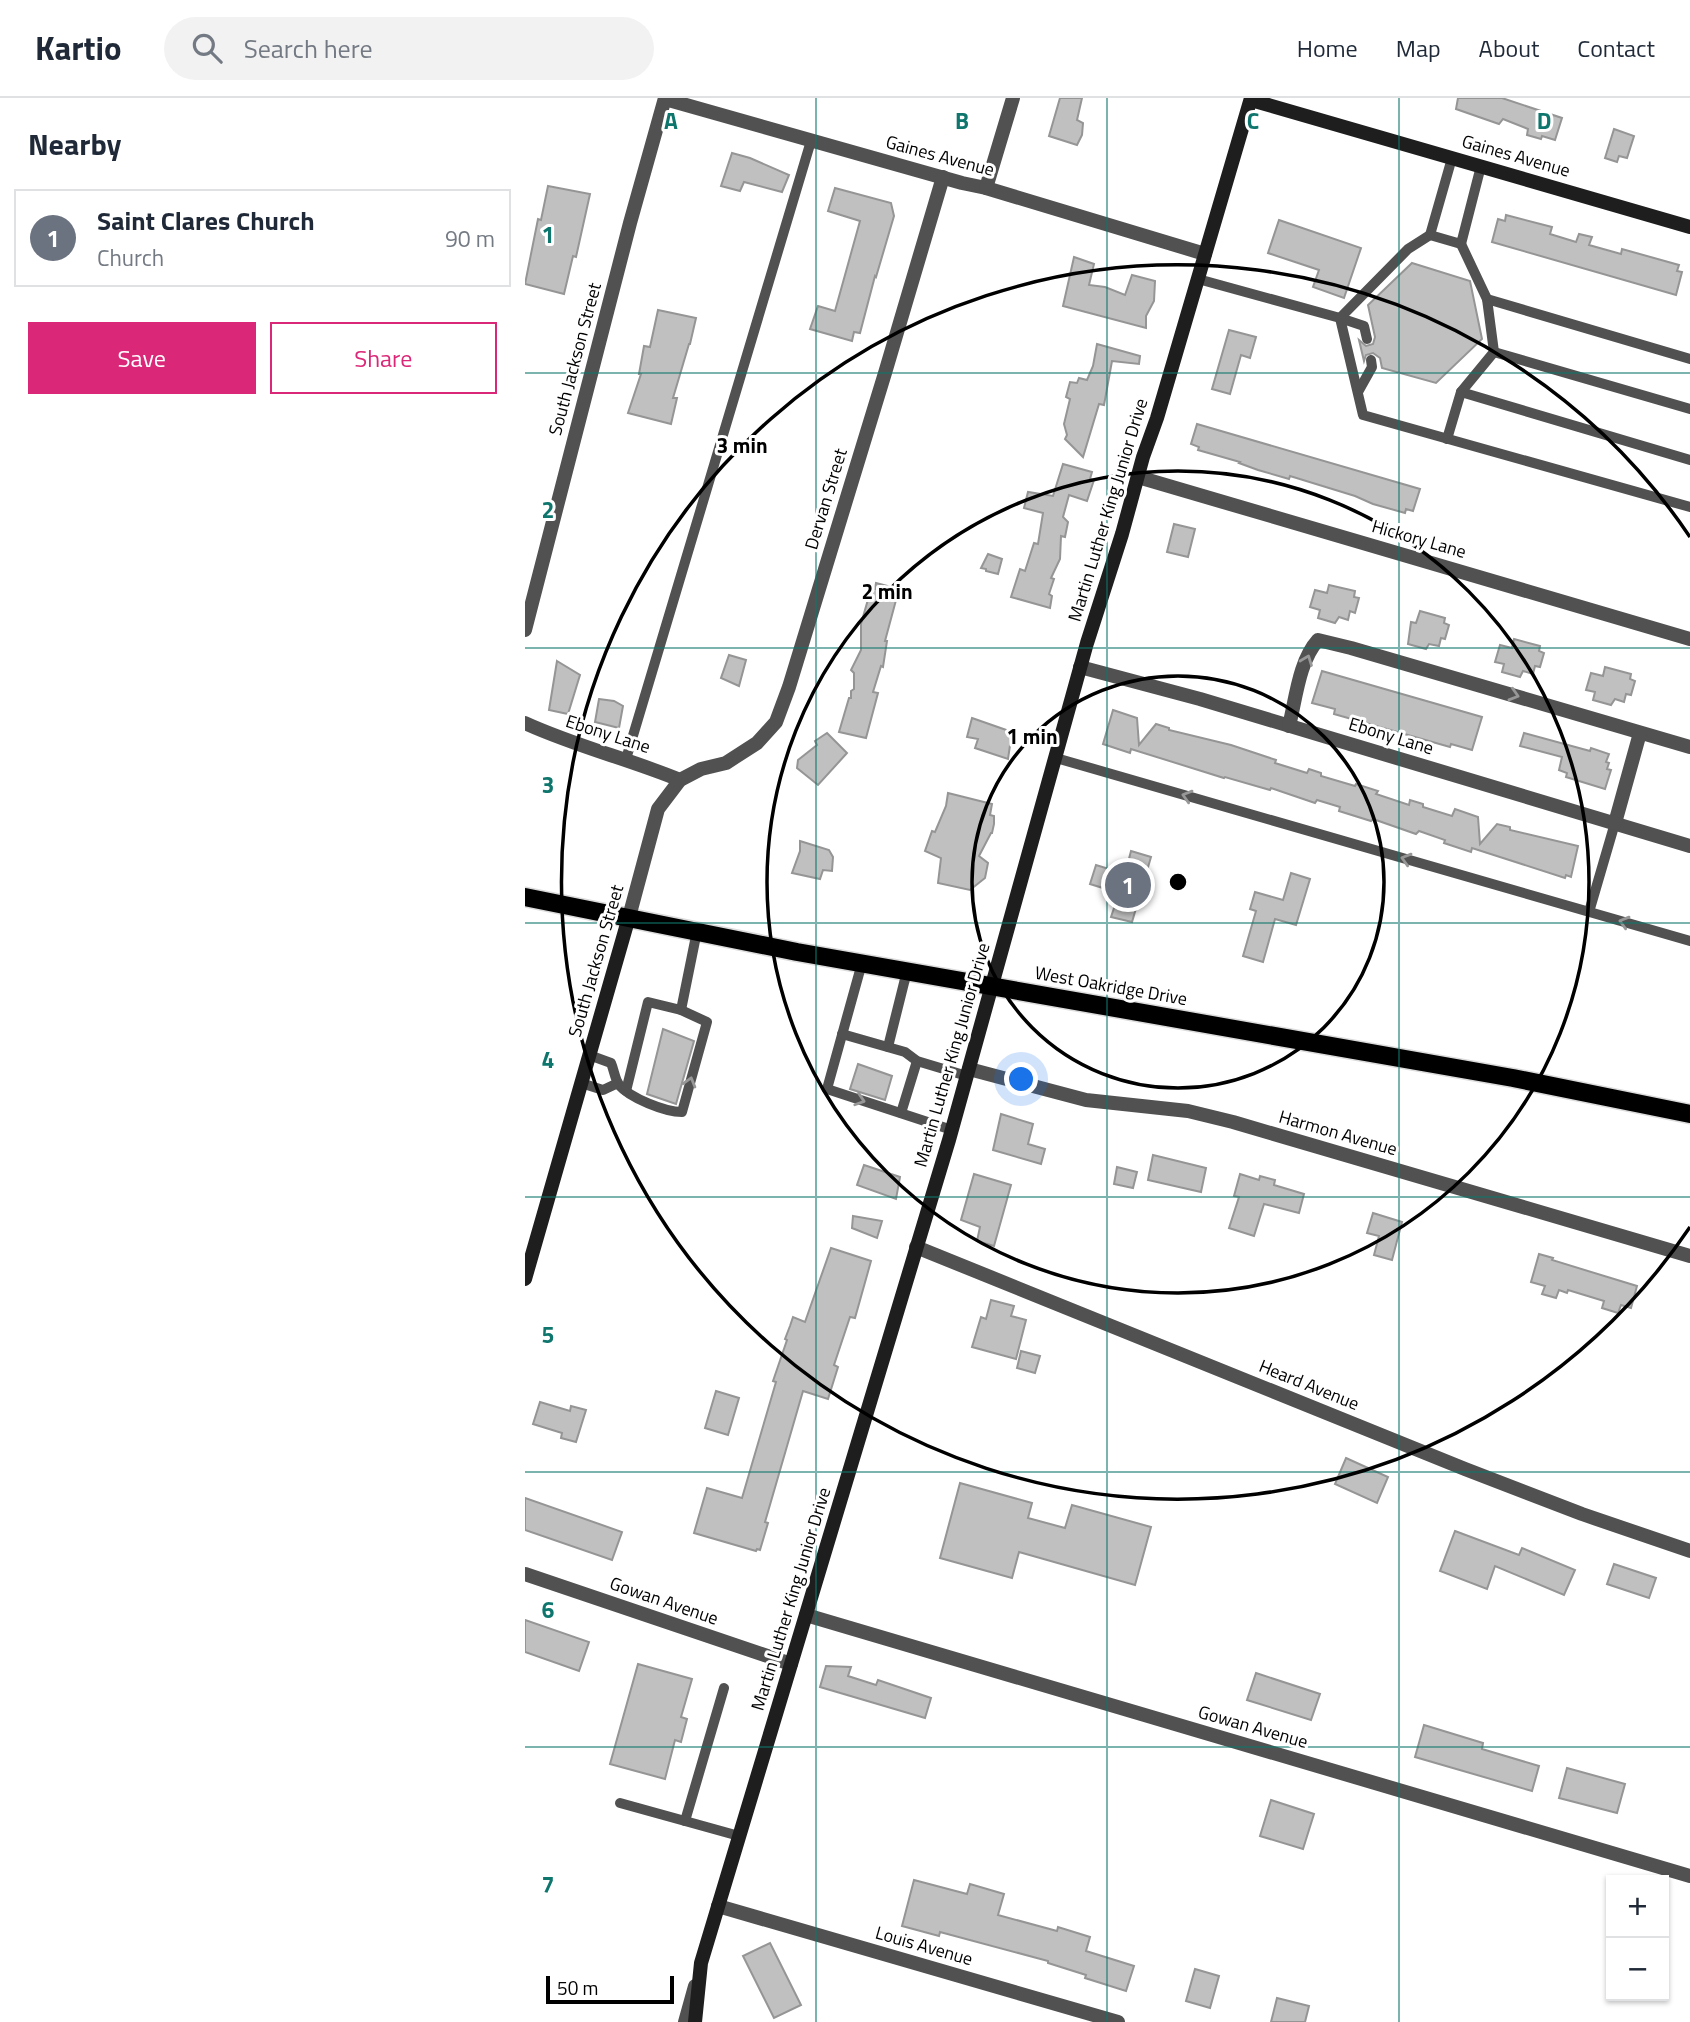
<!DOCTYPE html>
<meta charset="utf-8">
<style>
:root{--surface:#fff;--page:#f2f2f3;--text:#1f2937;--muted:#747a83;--line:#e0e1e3;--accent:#db2777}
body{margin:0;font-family:"Titillium Web",sans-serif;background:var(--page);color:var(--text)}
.controls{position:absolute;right:21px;bottom:21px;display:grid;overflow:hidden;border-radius:0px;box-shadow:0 2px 5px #0004}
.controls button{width:63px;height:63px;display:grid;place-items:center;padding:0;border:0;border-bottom:2px solid var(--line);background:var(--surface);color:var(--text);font:35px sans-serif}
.scale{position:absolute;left:21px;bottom:18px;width:128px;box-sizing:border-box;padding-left:7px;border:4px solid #000;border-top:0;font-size:19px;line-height:24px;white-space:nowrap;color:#000;-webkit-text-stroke:5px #fff;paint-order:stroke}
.you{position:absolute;left:497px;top:982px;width:24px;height:24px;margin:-18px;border:5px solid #fff;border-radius:50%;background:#1a73e8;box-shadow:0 0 0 10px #1a73e833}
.badge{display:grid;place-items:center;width:46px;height:46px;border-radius:50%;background:var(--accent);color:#fff;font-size:23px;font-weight:700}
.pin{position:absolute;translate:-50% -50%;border:4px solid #fff;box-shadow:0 2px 7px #0006}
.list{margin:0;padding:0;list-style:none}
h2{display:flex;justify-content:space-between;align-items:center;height:91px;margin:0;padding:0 28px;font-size:30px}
h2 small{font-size:23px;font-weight:400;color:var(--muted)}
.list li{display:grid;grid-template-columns:46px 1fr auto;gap:21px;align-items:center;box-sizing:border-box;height:98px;margin:0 14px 14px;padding:0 14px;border:2px solid var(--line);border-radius:0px}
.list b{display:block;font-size:26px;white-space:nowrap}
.list p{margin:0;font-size:23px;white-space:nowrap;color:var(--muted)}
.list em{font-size:23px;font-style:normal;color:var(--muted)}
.actions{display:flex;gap:14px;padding:21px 28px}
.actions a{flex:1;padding:16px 0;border:2px solid var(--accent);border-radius:0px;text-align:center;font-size:24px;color:var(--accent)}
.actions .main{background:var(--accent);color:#fff}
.icon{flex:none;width:38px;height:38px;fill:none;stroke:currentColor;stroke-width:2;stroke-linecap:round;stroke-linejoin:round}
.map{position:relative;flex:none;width:1165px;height:1924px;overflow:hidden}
header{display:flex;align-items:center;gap:42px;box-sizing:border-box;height:98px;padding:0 35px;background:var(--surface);border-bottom:2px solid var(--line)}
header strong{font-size:33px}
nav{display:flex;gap:38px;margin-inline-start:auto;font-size:24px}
.search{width:490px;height:63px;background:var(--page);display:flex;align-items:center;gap:18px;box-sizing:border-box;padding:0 24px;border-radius:38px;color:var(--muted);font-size:26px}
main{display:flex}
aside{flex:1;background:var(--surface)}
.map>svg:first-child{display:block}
.building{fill:#c0c0c0;stroke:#959595;stroke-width:2}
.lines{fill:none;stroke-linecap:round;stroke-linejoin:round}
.primary-casing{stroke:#dbdbdb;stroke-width:21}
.lane{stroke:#515151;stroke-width:10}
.street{stroke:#515151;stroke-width:14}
.secondary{stroke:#1e1e1e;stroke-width:14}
.primary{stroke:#000;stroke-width:18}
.oneway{stroke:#979797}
.grid{fill:none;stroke:#0f766e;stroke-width:2;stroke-opacity:0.55}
.ring{fill:none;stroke:#000;stroke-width:3.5}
.labels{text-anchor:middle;stroke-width:6;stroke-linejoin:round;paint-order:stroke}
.street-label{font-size:18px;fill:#000;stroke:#fff}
.grid-label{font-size:23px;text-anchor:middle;font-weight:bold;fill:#0f766e;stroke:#fff;stroke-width:6;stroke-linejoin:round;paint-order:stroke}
.centre{fill:#000;stroke:#fff;stroke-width:3.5}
.ring-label{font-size:21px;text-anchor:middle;font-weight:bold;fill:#000;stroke:#fff;stroke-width:6;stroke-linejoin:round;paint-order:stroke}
</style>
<header>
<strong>Kartio</strong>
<div class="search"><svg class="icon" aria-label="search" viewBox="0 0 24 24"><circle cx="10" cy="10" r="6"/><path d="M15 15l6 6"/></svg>Search here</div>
<nav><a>Home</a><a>Map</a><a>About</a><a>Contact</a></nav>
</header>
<main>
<aside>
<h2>Nearby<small></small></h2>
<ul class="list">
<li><span class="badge" style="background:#6b7280">1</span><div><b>Saint Clares Church</b><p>Church</p></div><em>90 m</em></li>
</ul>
<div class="actions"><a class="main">Save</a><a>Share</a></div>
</aside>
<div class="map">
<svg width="1165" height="1924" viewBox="0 0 1165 1924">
<rect width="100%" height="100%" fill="#fff"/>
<g class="building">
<path d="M535 0H557L552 22 558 25 557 37 552 47 524 38Z"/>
<path d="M933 0H977L1037 20 1030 42 1017 38 1016 41 1002 37 1003 31 978 21 974 26 931 11Z"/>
<path d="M1089 31 1109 38 1102 60 1094 58 1092 64 1080 60Z"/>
<path d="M207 55 225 60 264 77 257 94 219 84 215 93 196 88Z"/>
<path d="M23 88 65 96 51 159 48 158 39 196 0 186 13 121 16 122Z"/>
<path d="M310 90 366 105 369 118 351 179 350 178 335 235 329 234 327 243 285 231 293 208 310 213 335 123 303 113Z"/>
<path d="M981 117 1027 129 1025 136 1051 144 1054 136 1067 139 1064 147 1096 156 1097 151 1154 167 1152 173 1157 174 1151 197 967 144 973 121 980 123Z"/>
<path d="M754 122 836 150 819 200 788 189 794 172 743 155Z"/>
<path d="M549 159 569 166 564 187 580 189 600 197 607 177 630 183 629 203 621 218V230L538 208Z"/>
<path d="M887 165 945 183 957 241 911 285 857 270 855 260 848 255 841 257 839 263 834 242 841 248 848 246 850 239 843 207Z"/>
<path d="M133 212 171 220 165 246H164L148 300H152L146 326 103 315 116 276H114L119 248 125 249Z"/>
<path d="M704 232 731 239 725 260 716 257 705 296 687 291Z"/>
<path d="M572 246 615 258 614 266 587 263 579 307 574 306 558 359 540 341 542 337 539 326 545 301 541 299 545 284 552 285 554 280 562 282 568 268Z"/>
<path d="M672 326 895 391 888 413 881 411 880 415 848 406 830 398 765 378 764 381 733 372 714 365 715 364 673 352 674 349 666 346Z"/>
<path d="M538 366 567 374 565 381 569 382 562 403 544 397 538 419 543 424 540 439 536 438 535 461 526 480 529 481 524 496 527 498 525 510 486 499 495 471 500 473 509 445 513 446 518 415 499 410 503 394 528 398Z"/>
<path d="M649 426 670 431 663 459 642 454Z"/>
<path d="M463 456 477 461 473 476 461 473V471L456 470Z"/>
<path d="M351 485 374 491 360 543H362L358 569 356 568 348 594 353 595 341 640 314 634 324 600H326V593L329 591V575L326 572 336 552V526L346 491H350Z"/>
<path d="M804 487 830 493 829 499 834 500 830 515 825 513 823 522 814 519 810 525 793 520 795 512 785 509 790 492 802 495Z"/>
<path d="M895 513 920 520 919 525 924 527 920 541 916 540 914 548 904 546 901 551 883 546 886 524 891 525Z"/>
<path d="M989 541 1015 548 1014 553 1019 555 1015 569 1010 568 1008 576 998 573 995 579 977 574 979 566 970 564 975 547 987 550Z"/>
<path d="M204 557 221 562 214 588 196 580Z"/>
<path d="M32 563 55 577 43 616 24 612Z"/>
<path d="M1080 569 1106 576 1105 581 1110 583 1106 597 1101 596 1099 604 1090 601 1086 607 1068 602 1070 594 1061 592 1066 575 1078 578Z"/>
<path d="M797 573 957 619 947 652 926 646 925 649 809 616 810 611 787 605Z"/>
<path d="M74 601 89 603 98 608 94 630 70 624Z"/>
<path d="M588 612 612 620 614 647 631 626 644 630V632L706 647 751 662 750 665 782 675 784 671 796 675V678L830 688 831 686 853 693 851 696 884 707 885 702 898 706V709L927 718 930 711 953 719 955 746 972 726 985 729V732L1053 748 1046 779 1041 777 1040 780 947 750 946 754 919 745 920 742 894 733 891 736 848 721 846 723 814 713 815 709 792 702 790 705 746 690 745 692 700 679 699 680 606 651 605 655 578 646Z"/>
<path d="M447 620 487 634 483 661 450 650 453 641 442 639Z"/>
<path d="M302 635 322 655 293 687 272 670 273 662 292 647 290 643Z"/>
<path d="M999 635 1065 653 1066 650 1084 656 1081 664 1084 665 1082 671 1086 672 1080 691 1041 679 1042 675 1034 672 1037 659 995 648Z"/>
<path d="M423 695 467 706 465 717 469 718V726L467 735H466L454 758 463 765 460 780 445 792 413 785 416 760 400 753 407 733 410 734 421 708Z"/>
<path d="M275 743 304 752 308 759 307 773 298 772 295 781 267 775 275 753Z"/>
<path d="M606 753 626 759 607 824 586 819 594 795 565 786 571 767 600 776Z"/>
<path d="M766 775 785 781 771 827 750 821 738 864 718 858 731 813 725 811 730 794 758 802Z"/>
<path d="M138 931 169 943 151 1006 122 996Z"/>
<path d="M333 966 367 978 360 1002 325 991Z"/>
<path d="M476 1016 508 1026 503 1046 520 1051 516 1066 468 1052Z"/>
<path d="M628 1057 681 1070 676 1094 623 1082Z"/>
<path d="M339 1067 375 1079 371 1101 332 1087Z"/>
<path d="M592 1069 612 1074 608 1090 589 1086Z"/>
<path d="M449 1076 486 1087 469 1148 452 1143 455 1129 436 1122Z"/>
<path d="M715 1076 734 1082 735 1078 750 1082 749 1087 779 1096 774 1115 739 1106 729 1138 704 1130 714 1099 709 1098Z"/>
<path d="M848 1115 877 1124 867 1162 849 1157 854 1138 842 1135Z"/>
<path d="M328 1118 357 1123 352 1140 327 1130Z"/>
<path d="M306 1150 346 1163 330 1220 325 1219 309 1267 313 1269 303 1301 278 1293 240 1424 243 1425 235 1452 232 1451 231 1453 169 1435 182 1390 217 1400 251 1284 248 1283 262 1242 260 1241 265 1228 268 1219 280 1224Z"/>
<path d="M1014 1156 1028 1160 1027 1162 1112 1188 1106 1210 1096 1207 1093 1215 1077 1210 1079 1203 1043 1192 1042 1195 1034 1192 1031 1200 1017 1196 1020 1188 1006 1184Z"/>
<path d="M466 1202 489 1208 486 1218 501 1222 491 1261 447 1249 456 1219 461 1221Z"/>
<path d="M496 1253 515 1258 510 1275 492 1270Z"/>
<path d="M191 1293 214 1300 203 1337 180 1330Z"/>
<path d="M15 1304 45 1313 46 1308 61 1312 51 1344 36 1340 37 1335 8 1326Z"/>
<path d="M821 1360 863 1379 852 1405 810 1386Z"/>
<path d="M435 1385 507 1405 503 1420 540 1430 547 1407 626 1429 610 1487 494 1454 487 1480 415 1460Z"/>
<path d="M0 1400 97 1434 87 1462 0 1432Z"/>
<path d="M930 1433 994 1457 997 1450 1050 1472 1039 1497 970 1468 962 1491 915 1473Z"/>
<path d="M1089 1466 1131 1480 1124 1500 1082 1486Z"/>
<path d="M0 1522 64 1544 54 1573 0 1554Z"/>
<path d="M113 1566 167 1581 156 1619 162 1621 156 1644 150 1642 140 1681 85 1666Z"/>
<path d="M301 1568 326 1569 323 1578 351 1587 353 1582 406 1600 400 1620 295 1589Z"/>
<path d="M731 1575 795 1596 786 1622 722 1602Z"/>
<path d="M899 1627 958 1645 957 1651 1014 1668 1007 1693 890 1659Z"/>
<path d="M1042 1670 1100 1686 1092 1715 1034 1700Z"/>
<path d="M746 1702 789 1716 778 1751 735 1738Z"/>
<path d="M389 1782 442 1796 445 1786 479 1796 473 1817 532 1833 533 1829 565 1839 561 1853 609 1868 601 1893 560 1880 561 1877 523 1865V1863L415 1834 414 1838 377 1828Z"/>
<path d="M245 1845 276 1907 249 1920 218 1858Z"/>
<path d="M670 1871 694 1878 685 1910 661 1903Z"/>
<path d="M752 1900 784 1908 780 1924H746Z"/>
</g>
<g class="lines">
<defs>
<path id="primary" d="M0 799 272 854 988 980 1165 1016"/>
</defs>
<use href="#primary" class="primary-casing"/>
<g class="lane">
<path d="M927 60 905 137 936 146 956 68"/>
<path d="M936 146 962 201"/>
<path d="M673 181 815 220 838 317 1165 409"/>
<path d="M842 241 839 228 815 220 883 151 905 137"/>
<path d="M969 254 1165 311"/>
<path d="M833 294 847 269 846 262"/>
<path d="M936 294 1165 362"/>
<path d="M922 341 936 294 969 254 962 201 1165 261"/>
<path d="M531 660 1165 843"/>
<path d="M101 661 286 43"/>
<path d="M1064 814 1090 725"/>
<path d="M337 865 302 991 427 1032"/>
<path d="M317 936 380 954 392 963 442 978"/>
<path d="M363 949 382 873"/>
<path d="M64 957 86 965C89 972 90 981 94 987 105 1000 140 1014 157 1014L182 924 156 912"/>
<path d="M56 985 78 992 93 985"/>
<path d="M101 993 123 904 156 912 172 833"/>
<path d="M376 1015 392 963"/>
<path d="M199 1590 160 1723 214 1738"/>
<path d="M95 1705 160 1723"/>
</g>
<g class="street">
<path d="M140 1 437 85 461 90 680 156"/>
<path d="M461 90 488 0"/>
<path d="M613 379 1165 541"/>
<path d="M0 532 105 125 140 0"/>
<path d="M555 569 675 601 1165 748"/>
<path d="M0 625C50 648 104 661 155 682"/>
<path d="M764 628C771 600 774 563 793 542L826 550 1165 649"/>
<path d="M1090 725 1115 635"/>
<path d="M104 819 133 711 155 682 176 671 201 665 232 645 251 624 264 589 360 275 418 79"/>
<path d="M444 971 561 1002 663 1013 708 1024 1165 1158"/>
<path d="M391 1149 940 1371 1057 1416 1165 1453"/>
<path d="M0 1476 266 1566"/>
<path d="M281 1517 1165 1778"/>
<path d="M193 1808 593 1924"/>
<path d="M160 1924 170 1888"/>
</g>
<g class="secondary">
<path d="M726 2 1165 129"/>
<path d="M0 1181 104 819"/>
<path d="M170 1924 176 1865 424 1042 562 545 597 436 618 359 632 320 726 0"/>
</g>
<use href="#primary" class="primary"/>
</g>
<defs><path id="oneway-chevron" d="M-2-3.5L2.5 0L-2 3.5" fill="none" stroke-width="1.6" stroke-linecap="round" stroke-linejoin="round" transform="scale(1.75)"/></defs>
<g class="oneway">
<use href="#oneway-chevron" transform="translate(782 562) rotate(-69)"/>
<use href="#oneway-chevron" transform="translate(989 597) rotate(17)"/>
<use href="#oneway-chevron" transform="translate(662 698) rotate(-164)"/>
<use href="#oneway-chevron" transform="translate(881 761) rotate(-164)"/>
<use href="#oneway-chevron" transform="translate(1099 824) rotate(-164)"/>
<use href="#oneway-chevron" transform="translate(165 984) rotate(-74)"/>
<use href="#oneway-chevron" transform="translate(335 1002) rotate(18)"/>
</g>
<path class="grid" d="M291 0V1924M582 0V1924M874 0V1924M0 275H1165M0 550H1165M0 825H1165M0 1099H1165M0 1374H1165M0 1649H1165"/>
<g class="ring">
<circle cx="653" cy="784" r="206"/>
<circle cx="653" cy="784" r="411"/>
<path d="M1165 1129A617 617 0 1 1 1165 439"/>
</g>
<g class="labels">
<g class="street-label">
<text transform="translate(415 58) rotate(15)" y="6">Gaines Avenue</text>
<text transform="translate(991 58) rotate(16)" y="6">Gaines Avenue</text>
<text transform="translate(50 261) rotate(-75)" y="6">South Jackson Street</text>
<text transform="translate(301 401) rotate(-73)" y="6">Dervan Street</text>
<text transform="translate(583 412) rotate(-73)" y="6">Martin Luther King Junior Drive</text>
<text transform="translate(894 441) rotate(16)" y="6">Hickory Lane</text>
<text transform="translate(83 636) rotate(18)" y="6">Ebony Lane</text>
<text transform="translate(866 638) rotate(17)" y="6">Ebony Lane</text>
<text transform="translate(71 863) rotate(-74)" y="6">South Jackson Street</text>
<text transform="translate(586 888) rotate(10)" y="6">West Oakridge Drive</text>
<text transform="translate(427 957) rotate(-74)" y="6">Martin Luther King Junior Drive</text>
<text transform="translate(813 1035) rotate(16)" y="6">Harmon Avenue</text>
<text transform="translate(784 1287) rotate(22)" y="6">Heard Avenue</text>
<text transform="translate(266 1501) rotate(-73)" y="6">Martin Luther King Junior Drive</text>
<text transform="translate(139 1503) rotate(19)" y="6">Gowan Avenue</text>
<text transform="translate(728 1629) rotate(16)" y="6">Gowan Avenue</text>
<text transform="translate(399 1848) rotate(16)" y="6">Louis Avenue</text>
</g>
</g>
<g class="grid-label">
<text x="146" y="31">A</text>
<text x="437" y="31">B</text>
<text x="728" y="31">C</text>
<text x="1019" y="31">D</text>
<text x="23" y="145">1</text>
<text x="23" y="420">2</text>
<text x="23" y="695">3</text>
<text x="23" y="970">4</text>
<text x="23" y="1245">5</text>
<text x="23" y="1520">6</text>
<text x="23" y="1795">7</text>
</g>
<circle cx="653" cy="784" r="10" class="centre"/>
<g class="ring-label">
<text x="217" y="355">3 min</text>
<text x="362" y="501">2 min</text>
<text x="507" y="646">1 min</text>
</g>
</svg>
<div class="controls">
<button>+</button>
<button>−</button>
</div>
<div class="scale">50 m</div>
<div class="you"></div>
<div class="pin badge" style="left:603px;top:787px;background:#6b7280">1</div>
</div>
</main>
